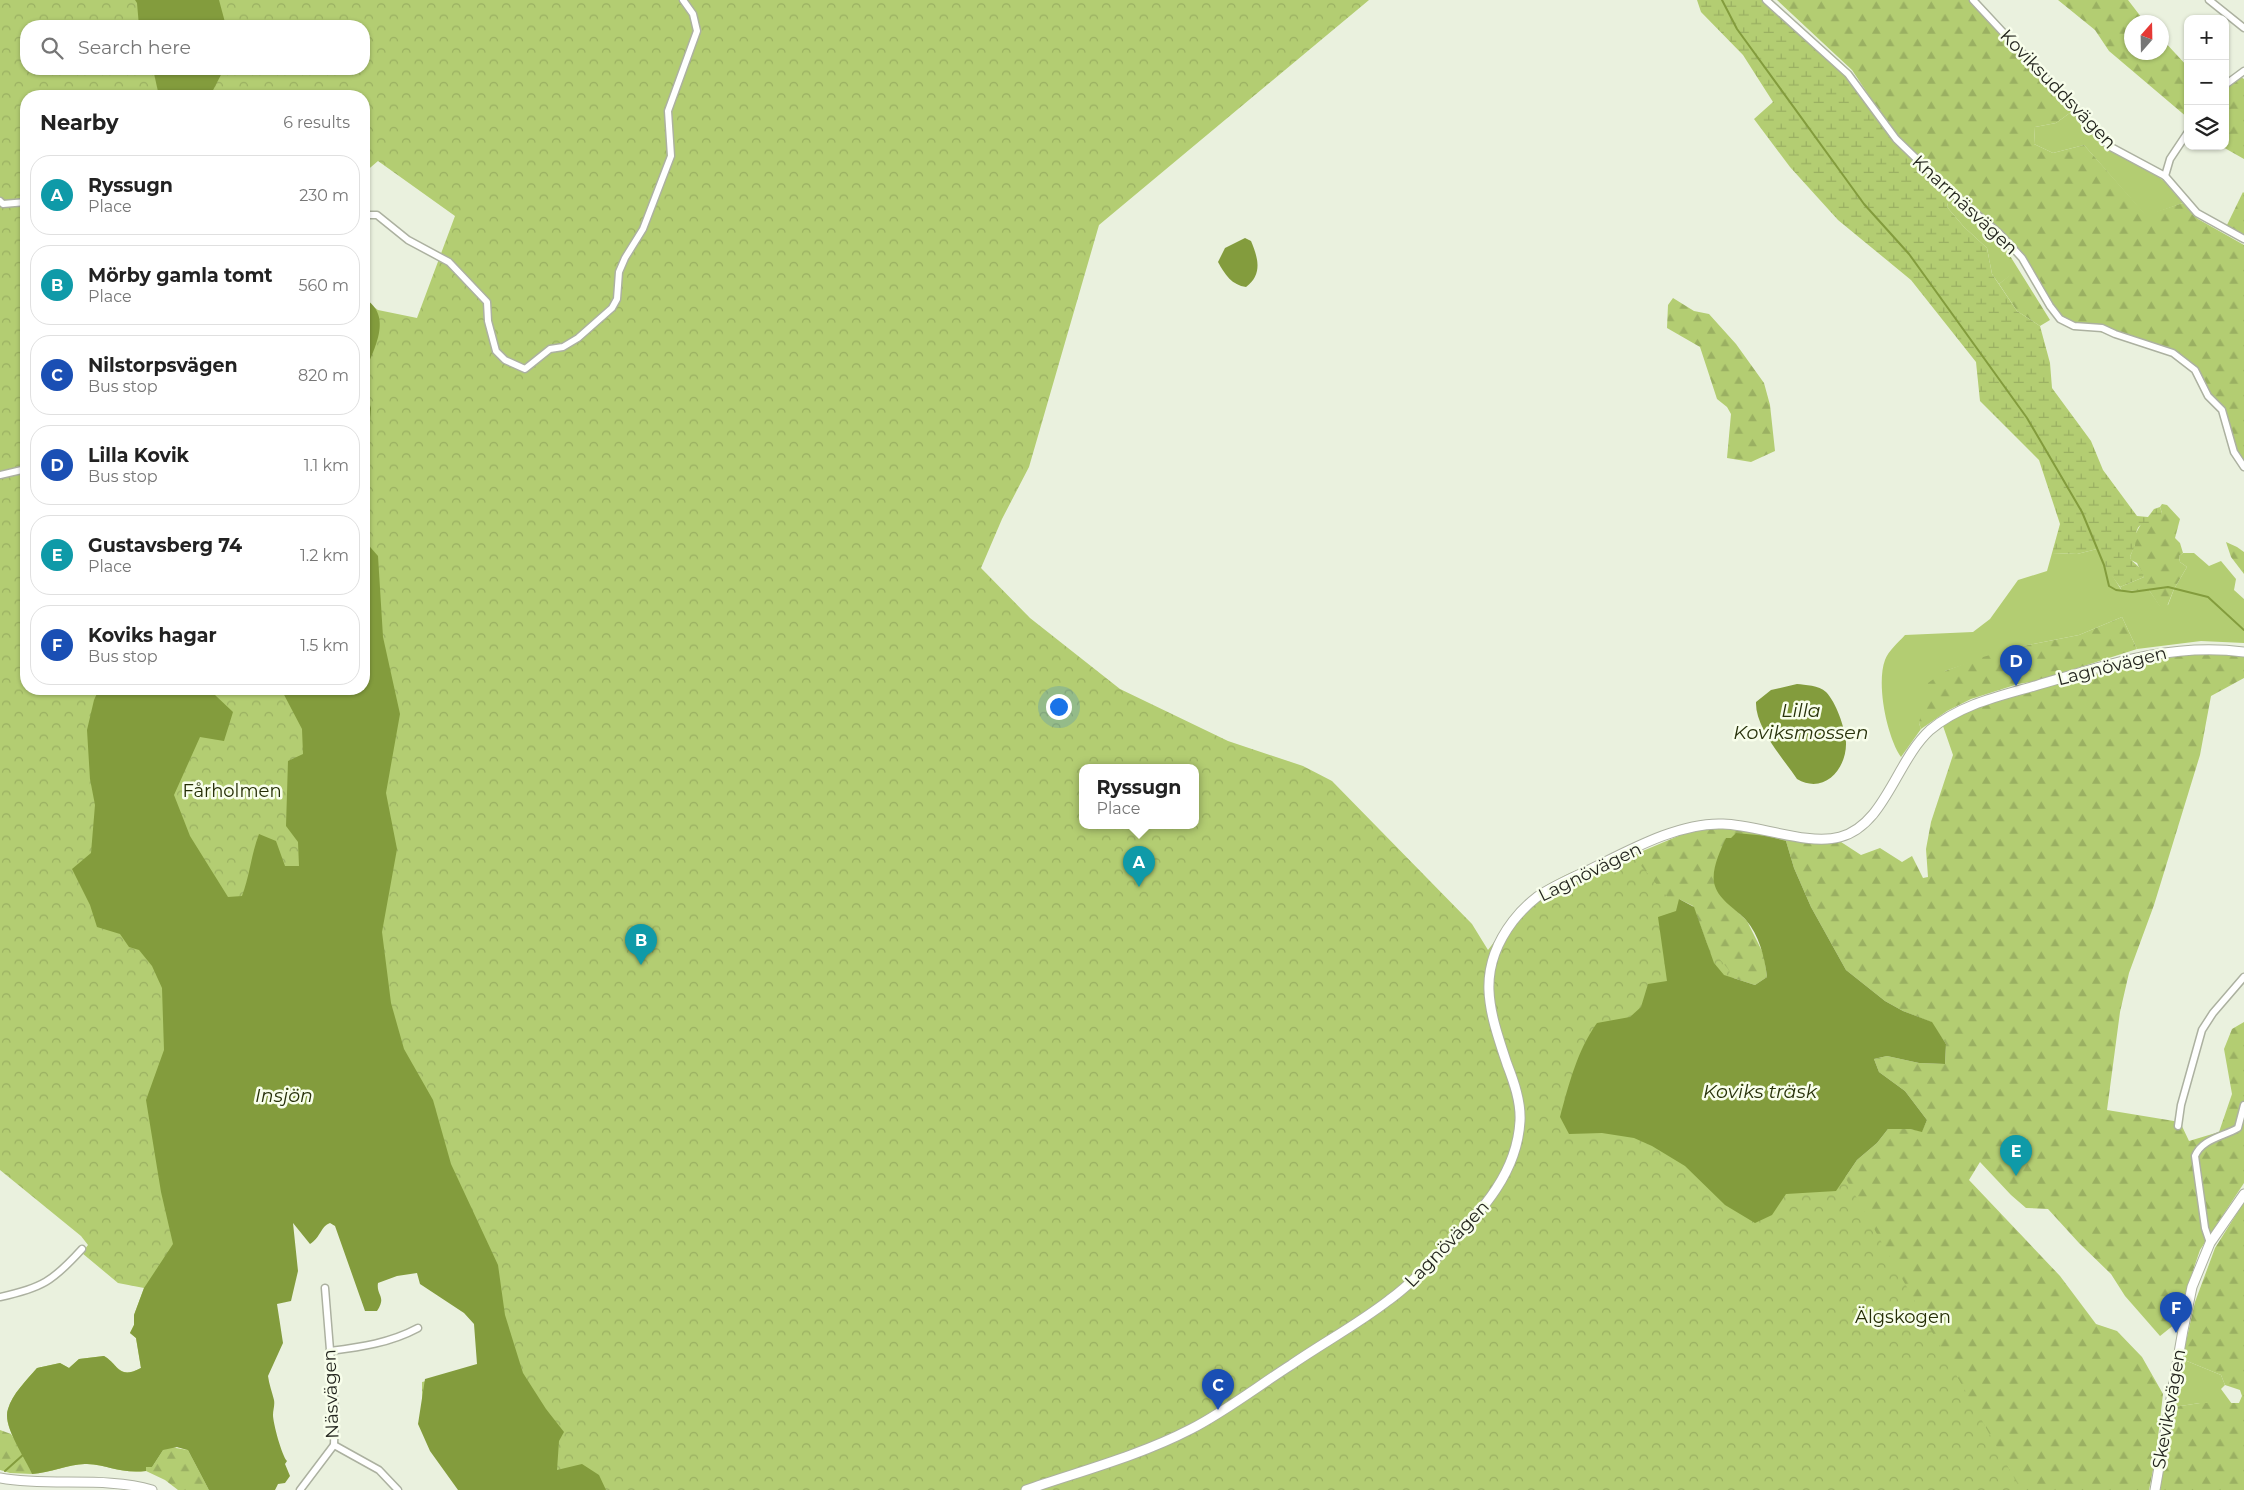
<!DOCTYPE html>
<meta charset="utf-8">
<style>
:root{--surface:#fff;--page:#f2f2f2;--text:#222;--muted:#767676;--line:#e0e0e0;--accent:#713eb6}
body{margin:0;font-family:Montserrat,sans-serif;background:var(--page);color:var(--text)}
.controls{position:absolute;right:15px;top:15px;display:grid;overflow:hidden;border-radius:10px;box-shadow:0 1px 4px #0004}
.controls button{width:45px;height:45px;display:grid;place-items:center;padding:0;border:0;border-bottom:1px solid var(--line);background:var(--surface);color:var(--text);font:25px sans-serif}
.compass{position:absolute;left:2124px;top:15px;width:45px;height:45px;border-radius:50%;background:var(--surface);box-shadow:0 1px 4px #0004;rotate:20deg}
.you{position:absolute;left:1058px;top:706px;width:18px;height:18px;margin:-12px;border:4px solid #fff;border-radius:50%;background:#1a73e8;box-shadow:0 0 0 8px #1a73e833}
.badge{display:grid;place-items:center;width:32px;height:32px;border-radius:50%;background:var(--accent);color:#fff;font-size:16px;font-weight:700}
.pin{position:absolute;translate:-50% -41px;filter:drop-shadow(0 1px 2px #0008)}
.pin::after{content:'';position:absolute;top:26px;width:18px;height:15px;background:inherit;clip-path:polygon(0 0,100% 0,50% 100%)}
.popup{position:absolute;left:1079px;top:764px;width:120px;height:65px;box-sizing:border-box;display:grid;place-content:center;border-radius:10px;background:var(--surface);filter:drop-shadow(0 1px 4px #0005);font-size:16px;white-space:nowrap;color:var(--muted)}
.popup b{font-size:19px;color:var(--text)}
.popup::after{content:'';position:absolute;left:50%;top:100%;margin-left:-10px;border:10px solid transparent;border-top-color:var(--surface)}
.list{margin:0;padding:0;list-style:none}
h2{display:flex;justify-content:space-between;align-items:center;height:65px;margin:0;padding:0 20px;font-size:21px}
h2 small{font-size:16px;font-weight:400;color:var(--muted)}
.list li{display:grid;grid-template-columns:32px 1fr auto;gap:15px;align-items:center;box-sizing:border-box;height:80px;margin:0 10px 10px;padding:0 10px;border:1px solid var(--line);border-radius:20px}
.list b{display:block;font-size:19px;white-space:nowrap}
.list p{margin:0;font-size:16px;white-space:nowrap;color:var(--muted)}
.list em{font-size:16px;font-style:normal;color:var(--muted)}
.icon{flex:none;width:28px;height:28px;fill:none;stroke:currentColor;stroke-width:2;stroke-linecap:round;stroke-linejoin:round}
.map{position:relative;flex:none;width:2244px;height:1490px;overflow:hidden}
.search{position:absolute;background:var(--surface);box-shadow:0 1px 4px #0004;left:20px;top:20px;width:350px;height:55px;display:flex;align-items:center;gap:12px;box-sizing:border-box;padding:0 18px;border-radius:20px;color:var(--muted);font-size:19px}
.panel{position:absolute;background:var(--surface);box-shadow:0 1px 4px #0004;left:20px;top:90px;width:350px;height:605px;border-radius:20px}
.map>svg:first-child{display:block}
.green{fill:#b3cd72}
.forest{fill:url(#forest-firs);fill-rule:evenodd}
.wetland{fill:url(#wetland-marsh)}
.park{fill:url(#park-crowns);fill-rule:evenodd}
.water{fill:#839c3d}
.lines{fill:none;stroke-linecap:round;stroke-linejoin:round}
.stream{stroke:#839c3d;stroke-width:2}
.street-casing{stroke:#acb1a0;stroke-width:9}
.secondary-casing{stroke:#acb1a0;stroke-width:11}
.street{stroke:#fff;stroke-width:6}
.secondary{stroke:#fff;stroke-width:9}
.labels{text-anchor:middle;stroke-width:5;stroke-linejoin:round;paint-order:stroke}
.street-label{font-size:18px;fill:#23251e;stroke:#f8feeb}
.park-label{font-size:18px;fill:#242d05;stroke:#f8feeb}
.water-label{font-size:19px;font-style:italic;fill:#28320b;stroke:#f8feeb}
</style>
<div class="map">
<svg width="2244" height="1490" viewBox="0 0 2244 1490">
<defs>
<pattern id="forest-firs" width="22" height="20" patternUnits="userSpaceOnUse" patternTransform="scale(1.25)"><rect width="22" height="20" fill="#b3cd72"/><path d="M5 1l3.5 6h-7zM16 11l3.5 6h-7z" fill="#9ab062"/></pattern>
<pattern id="wetland-marsh" width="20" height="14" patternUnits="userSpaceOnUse" patternTransform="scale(1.25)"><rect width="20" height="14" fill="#b3cd72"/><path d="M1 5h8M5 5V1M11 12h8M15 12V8" fill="none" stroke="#9ab062"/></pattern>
<pattern id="park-crowns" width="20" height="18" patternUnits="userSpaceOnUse" patternTransform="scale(1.25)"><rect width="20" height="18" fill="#b3cd72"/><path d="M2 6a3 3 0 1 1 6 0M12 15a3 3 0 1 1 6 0" fill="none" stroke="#9ab062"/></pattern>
</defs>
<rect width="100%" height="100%" fill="#eaf1de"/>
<g class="green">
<path d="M2074 110 2105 148 2157 176 2164 181 2183 203 2146 216 2084 145 2053 153 2034 144 2035 127 2056 123Z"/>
<path d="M1950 194 1999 236 2009 248 2002 256 2011 275 1999 284 1992 274 1987 248 1964 227 1947 207Z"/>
<path d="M2097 549 2104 565 2109 570 2122 591 2149 590 2160 606 2168 605 2174 589 2187 567 2180 562 2179 556 2183 553H2194L2209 566 2221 561 2236 579 2234 590 2244 599V643L2201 641 2137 649 2122 617 2079 635 2018 647 1945 671 1919 723 1921 729 1901 757C1887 737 1876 684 1885 660 1888 651 1899 642 1905 635L1973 632 1990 619 2018 580 2047 571 2052 553 2077 554Z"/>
<path d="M2182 1359 2221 1375 2225 1385 2221 1389 2232 1404 2200 1403 2174 1407Z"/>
</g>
<g class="forest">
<path d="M1777 0H1970L2074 110 2056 123 2035 127 2034 144 2053 153 2084 145 2146 215 2183 203 2198 219 2244 245V462L2236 450 2225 409 2207 391 2196 368 2184 358 2068 322 2056 313 2024 257 1897 138 1852 70Z"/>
<path d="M2058 0H2128L2145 22H2132V52H2162V39L2188 67V118L2109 51 2095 30Z"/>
<path d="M2241 77 2244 79V159L2221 146H2225V89Z"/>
<path d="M2243 192 2244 193V235L2226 227Z"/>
<path d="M2007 251 2050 320 2040 326 2017 311 1999 284 2010 275 2001 256Z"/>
<path d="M1673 298 1694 311 1709 314 1736 344 1764 383 1770 405 1775 451 1751 462 1727 458 1731 414 1727 407 1717 399 1700 347 1667 328 1668 305Z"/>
<path d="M2162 504 2167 505 2180 519 2175 538 2180 543 2183 553 2179 556 2180 562 2187 567 2174 589 2166 609 2160 607 2149 590 2122 591 2120 587 2144 577 2137 563 2131 560 2130 557 2135 544V535L2141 524 2162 513 2160 507Z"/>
<path d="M2226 542 2237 547 2244 552V574L2231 557Z"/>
<path d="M2122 617 2137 649 2037 681 2018 684 1971 699 1947 711 1921 729 1919 723 1928 683 1945 671 1983 657 2018 647 2079 635Z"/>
<path d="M2207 652 2244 656V678L2211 696 2200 755 2154 905 2129 973 2120 1012 2107 1110 2180 1122 2189 1141 2219 1132 2232 1094 2224 1049 2232 1029 2244 1022V1183L2200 1250 2175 1324 2160 1336 2125 1296 2111 1274 2079 1243 2048 1209 2026 1208 2011 1195 1980 1162 1969 1180 2060 1276 2096 1324 2117 1331 2142 1357 2163 1394 2156 1455 2149 1490H1883L1631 856 1683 834 1707 829H1747L1817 844 1841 842 1861 855 1880 848 1902 862 1912 856 1923 878 1928 877 1926 849 1931 822 1953 755 1943 726 1952 719 1986 703 2140 662ZM1786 841 1794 868 1811 907 1846 970 1885 1001 1903 1011 1931 1022 1946 1044 1945 1064 1919 1063 1887 1056 1874 1059 1879 1072 1905 1091 1927 1120 1922 1131 1910 1129H1888L1877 1143 1857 1160 1836 1191 1679 899 1693 906 1714 963 1724 975 1755 985 1767 977 1764 955 1747 921 1725 900Z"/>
<path d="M2244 1202V1490H2160L2174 1407 2200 1403H2239L2242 1396 2240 1390 2225 1385 2221 1375 2182 1359 2195 1302 2215 1248Z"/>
<path d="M0 1430 11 1434 24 1454 32 1474 10 1473 0 1470Z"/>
<path d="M170 1447 188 1450 209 1490H178L165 1480 146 1471V1467H152L163 1450Z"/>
</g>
<path class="wetland" d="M1697 0H1762L1844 74 1885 130 1950 194 1947 207 1964 227 1987 248 1992 274 2017 311 2040 326 2050 363 2052 388 2091 441 2103 470 2137 516 2148 517 2154 509 2160 507 2162 513 2157 523 2150 525 2145 523C2134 526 2137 536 2135 545 2134 549 2131 553 2130 557 2133 565 2141 564 2144 577L2120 587 2104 565 2097 549 2077 554 2052 553 2060 524 2039 460 1980 401 1976 362 1911 280 1838 220 1790 167 1754 119 1773 102 1743 55 1701 12Z"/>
<path class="park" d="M0 0H1369L1099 225 1029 467 1002 519 981 568 1030 618 1120 689 1228 741 1303 766 1332 781 1472 924 1488 950C1502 933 1512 912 1529 898 1552 877 1598 862 1627 849L1728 969 2021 1490H472L422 1419V1382L458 1373 493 1374 482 1315 338 1203 278 1212 209 1490 188 1450 177 1447 163 1450 152 1467H146V1471C121 1474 109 1465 87 1464 71 1463 50 1473 32 1474 25 1457 2 1426 8 1409 12 1394 27 1380 37 1368L60 1363 69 1368 79 1359 104 1356C119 1365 119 1380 141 1368L136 1338 130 1333 134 1325V1315L144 1288 118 1283 82 1253 88 1245 81 1236 0 1170ZM26 26H364V69H26ZM26 96H364V173L378 161 455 216 417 318 378 310 364 300V689H26ZM1083 768H1195V826H1083Z"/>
<g class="water">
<path d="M135 0H219L226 26H139L137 3Z"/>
<path d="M153 69H224L210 96H159Z"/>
<path d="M1245 238 1251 241C1258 258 1263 274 1246 287 1232 285 1225 275 1218 262L1225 248Z"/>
<path d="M364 298C394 316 374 349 364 374Z"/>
<path d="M364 388 371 408 364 502Z"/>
<path d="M364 540 378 556 383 637 400 714 386 793 397 849 382 932 391 1003 404 1049 433 1100 451 1164 498 1265 505 1315 523 1373 546 1409 564 1432 559 1441 557 1470 582 1464 599 1475 606 1490H458L430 1451 418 1424 425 1379 477 1364 474 1324 464 1313 420 1284 417 1273 397 1276 378 1283C376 1296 387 1296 377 1311H365L335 1226 330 1223C321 1226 321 1237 310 1244L293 1223 298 1271 291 1301 277 1304 283 1343 268 1376C269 1384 272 1392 274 1400 275 1405 273 1410 273 1415 273 1423 282 1456 287 1461L285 1464 290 1476 285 1483 278 1484 275 1490H209L188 1450 177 1447 163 1450 152 1467H146V1471C121 1474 109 1465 87 1464 71 1463 50 1473 32 1474 25 1457 2 1426 8 1409 12 1394 27 1380 37 1368L60 1363 69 1368 79 1359 104 1356C119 1365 118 1380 141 1368L136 1338 130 1333 134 1325V1315L144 1288 173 1244 161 1192 146 1100 164 1050 162 988 152 966 139 950 129 947 120 934 97 927 90 905 72 869 91 853 95 805 90 779 87 730 94 700 99 689H214L215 695 233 712 224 741 200 737 174 795 190 836 228 897 242 896C250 875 251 855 259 834L276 841 285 866H299L298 842 286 826 288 761 303 754 302 729 281 689H364Z"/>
<path d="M1797 684C1805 685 1819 685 1826 692 1836 702 1845 728 1846 742 1847 769 1824 795 1797 779 1783 758 1755 728 1756 702L1771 690Z"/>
<path d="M1736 833 1767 836 1786 841 1794 868 1811 907 1846 970 1885 1001 1903 1011 1932 1022 1946 1044 1945 1064 1919 1063 1887 1056 1874 1059 1879 1072 1905 1091 1927 1120 1922 1132 1910 1129H1888L1877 1143 1857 1160 1836 1191 1786 1194 1772 1215 1755 1223 1725 1205 1685 1166 1652 1146 1634 1138 1602 1133 1569 1134 1560 1117C1569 1084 1577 1051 1597 1023L1630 1017 1641 1007 1648 984 1667 981 1658 917 1676 911 1679 899 1694 907 1714 963 1724 975 1755 985 1767 977C1765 958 1759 935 1746 920 1737 910 1719 900 1715 886 1710 872 1720 851 1726 838H1731Z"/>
</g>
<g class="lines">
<g class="stream">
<path d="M1722 0 1737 29 1864 204 1909 254 2027 418 2082 512 2104 565 2109 586 2116 590 2132 592 2168 587 2208 597 2244 630"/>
<path d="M5 1471 24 1454"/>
</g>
<defs>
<g id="street">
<path d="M1766 0 1848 74 1896 139 1951 192 2000 234 2022 258 2050 306 2060 319 2074 326 2102 328 2115 334 2173 353 2195 370 2208 396 2222 410 2234 452 2244 467"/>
<path d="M1973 0 2109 146 2165 176 2197 213 2244 239"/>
<path d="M2209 0 2244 28"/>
<path d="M2225 85 2244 71"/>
<path d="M2165 176 2170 159 2188 132"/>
<path d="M0 201 3 204 26 202"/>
<path d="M364 215H377L408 240 449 262 487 302 488 321 496 351 505 360 525 369 550 349 563 347 578 338 612 308 617 299 619 272 625 258 643 229 671 156 668 111 697 31 693 14 683 0"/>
<path d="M0 475 26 469"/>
<path d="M2178 1126 2181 1105 2202 1030 2213 1013 2244 977"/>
<path d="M2210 1243 2205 1228 2195 1156C2202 1139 2222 1137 2238 1128L2244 1105"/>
<path d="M0 1297C42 1288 53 1281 82 1249"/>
<path d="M330 1351C361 1347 390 1343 418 1328"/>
<path d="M334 1445 379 1470 398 1490"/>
<path d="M300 1490 334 1445 335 1412 325 1288"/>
</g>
<g id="secondary">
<path d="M0 1478C49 1487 105 1476 152 1490"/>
<path d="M1026 1490C1081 1471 1139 1456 1191 1429 1226 1411 1258 1386 1291 1365 1323 1343 1358 1324 1389 1300 1410 1285 1427 1267 1445 1249 1480 1212 1517 1175 1520 1121 1521 1102 1514 1082 1507 1064 1489 1010 1475 971 1513 921 1520 912 1528 904 1537 897 1553 886 1572 878 1589 870 1628 851 1679 822 1723 824 1758 825 1808 846 1840 837 1885 825 1896 761 1930 730 1961 704 2000 696 2038 685 2106 665 2172 642 2244 652"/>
<path d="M2155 1490 2183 1330 2192 1287 2210 1243 2244 1194"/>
</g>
</defs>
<use href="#street" class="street-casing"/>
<use href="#secondary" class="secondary-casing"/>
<use href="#street" class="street"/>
<use href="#secondary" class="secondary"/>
</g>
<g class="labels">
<g class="street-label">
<text transform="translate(2058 89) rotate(46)" y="6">Koviksuddsvägen</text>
<text transform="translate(1965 205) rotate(43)" y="6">Knarrnäsvägen</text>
<text transform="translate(2112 666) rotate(-14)" y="6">Lagnövägen</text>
<text transform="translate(1590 872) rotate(-26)" y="6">Lagnövägen</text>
<text transform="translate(1447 1244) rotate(-46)" y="6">Lagnövägen</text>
<text transform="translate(331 1394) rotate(-92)" y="6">Näsvägen</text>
<text transform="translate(2169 1409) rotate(-80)" y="6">Skeviksvägen</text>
</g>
<g class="park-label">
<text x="232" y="797">Fårholmen</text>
<text x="1903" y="1323">Älgskogen</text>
</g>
<g class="water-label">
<text x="1801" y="717">Lilla<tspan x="1801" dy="22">Koviksmossen</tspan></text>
<text x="1760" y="1098">Koviks träsk</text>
<text x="284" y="1102">Insjön</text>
</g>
</g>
</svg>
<div class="controls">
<button>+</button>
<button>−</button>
<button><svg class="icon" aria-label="layers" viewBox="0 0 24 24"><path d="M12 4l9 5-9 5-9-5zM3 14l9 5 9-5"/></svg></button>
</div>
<svg class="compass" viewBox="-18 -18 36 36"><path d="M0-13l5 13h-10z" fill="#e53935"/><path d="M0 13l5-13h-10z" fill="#767676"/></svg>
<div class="you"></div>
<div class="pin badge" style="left:1139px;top:887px;background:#0f9aa8">A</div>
<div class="popup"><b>Ryssugn</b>Place</div>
<div class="pin badge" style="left:641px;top:965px;background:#0f9aa8">B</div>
<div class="pin badge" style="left:1218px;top:1410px;background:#1a4fb4">C</div>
<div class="pin badge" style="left:2016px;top:686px;background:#1a4fb4">D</div>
<div class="pin badge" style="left:2016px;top:1176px;background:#0f9aa8">E</div>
<div class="pin badge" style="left:2176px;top:1333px;background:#1a4fb4">F</div>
<div class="search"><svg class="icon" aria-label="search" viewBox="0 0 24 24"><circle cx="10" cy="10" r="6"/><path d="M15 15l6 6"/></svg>Search here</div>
<section class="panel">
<h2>Nearby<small>6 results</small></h2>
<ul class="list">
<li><span class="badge" style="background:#0f9aa8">A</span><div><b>Ryssugn</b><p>Place</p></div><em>230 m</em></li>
<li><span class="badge" style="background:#0f9aa8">B</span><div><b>Mörby gamla tomt</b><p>Place</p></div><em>560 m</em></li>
<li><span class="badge" style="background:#1a4fb4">C</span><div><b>Nilstorpsvägen</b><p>Bus stop</p></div><em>820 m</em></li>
<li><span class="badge" style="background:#1a4fb4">D</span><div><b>Lilla Kovik</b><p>Bus stop</p></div><em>1.1 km</em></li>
<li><span class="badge" style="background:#0f9aa8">E</span><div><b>Gustavsberg 74</b><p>Place</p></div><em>1.2 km</em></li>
<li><span class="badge" style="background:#1a4fb4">F</span><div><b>Koviks hagar</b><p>Bus stop</p></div><em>1.5 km</em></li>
</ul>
</section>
</div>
